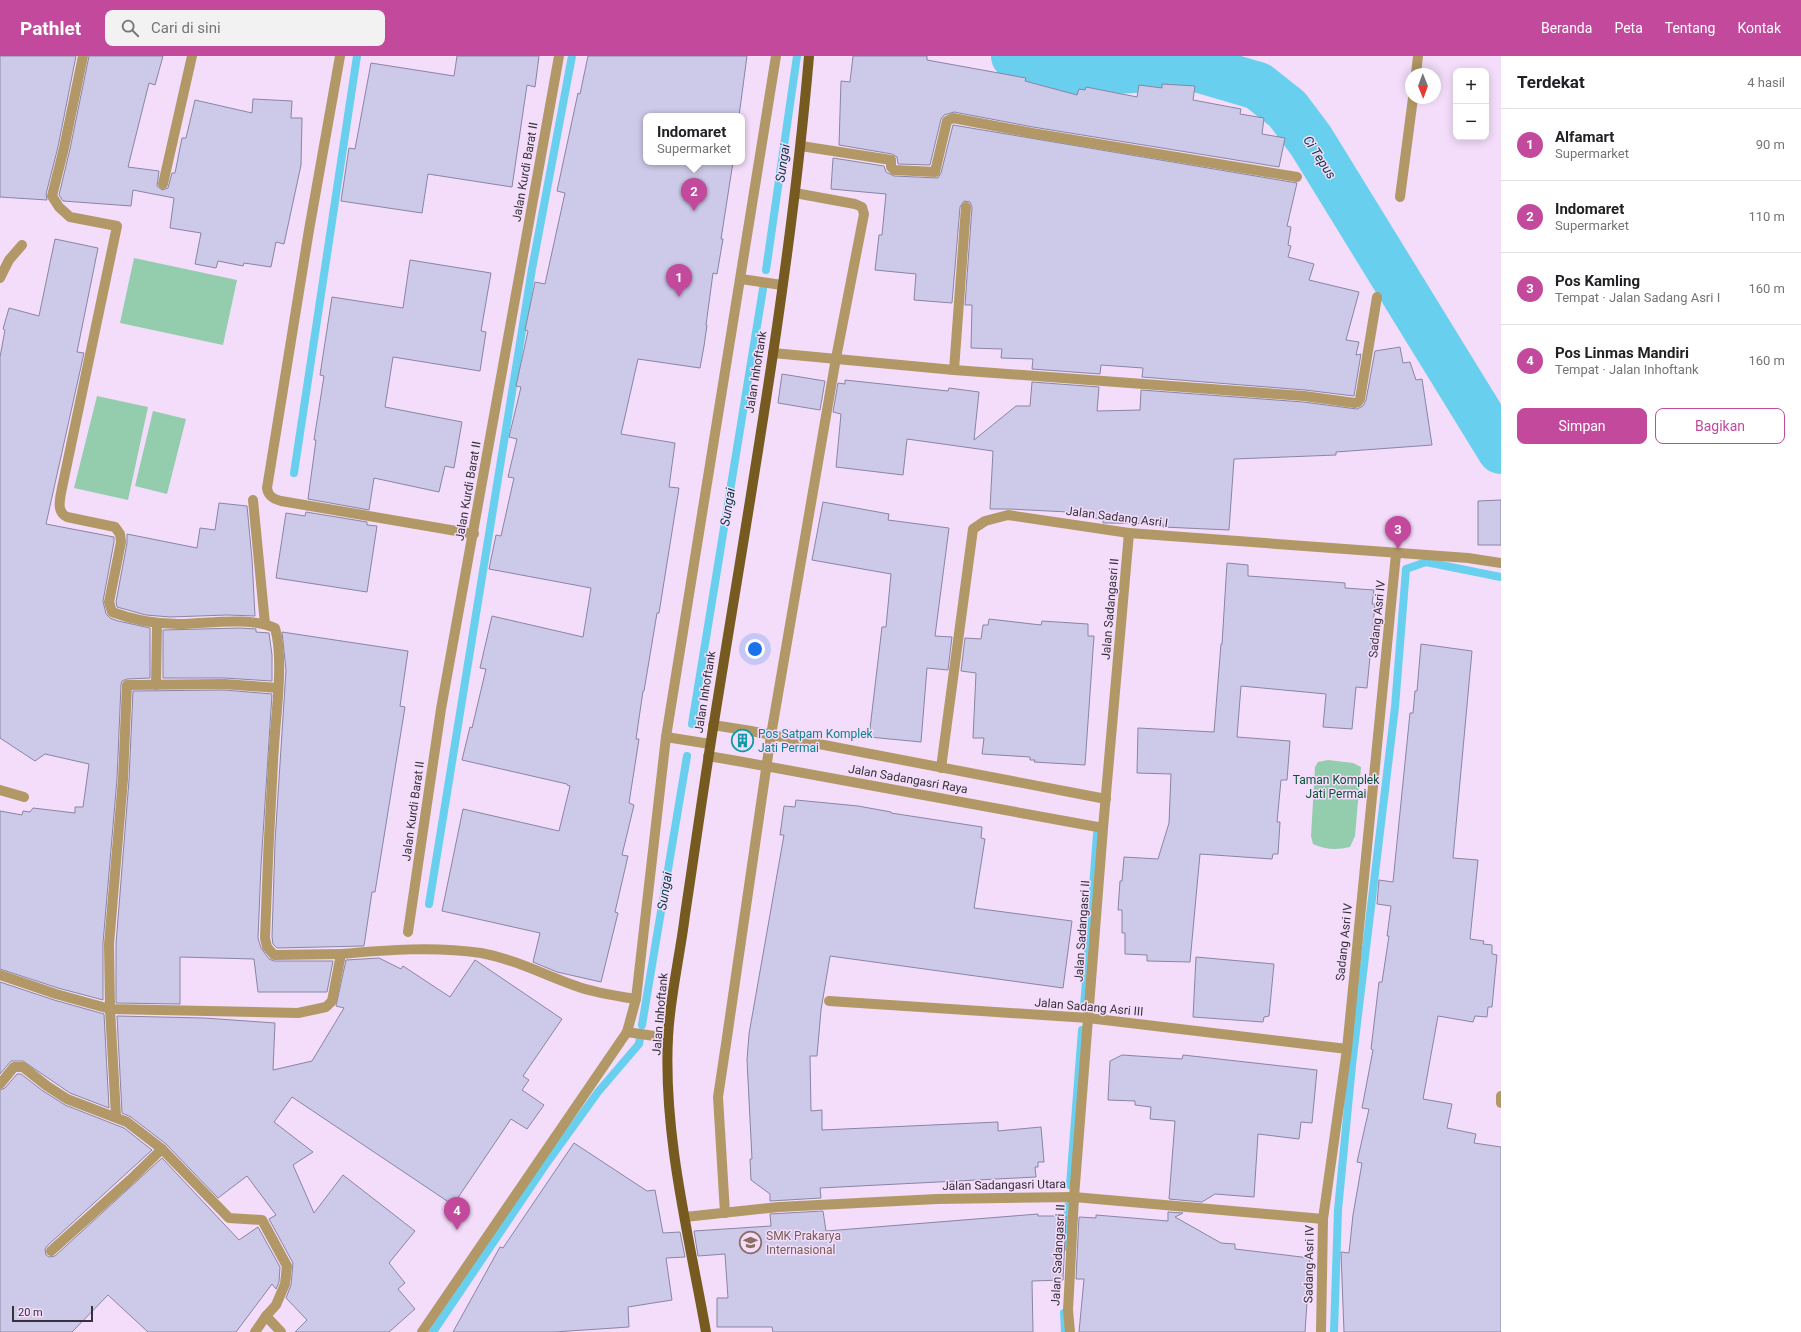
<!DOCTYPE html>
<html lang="id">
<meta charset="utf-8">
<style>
:root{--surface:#fff;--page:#f2f2f2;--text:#202124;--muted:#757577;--line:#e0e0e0;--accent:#c2499c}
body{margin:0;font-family:Roboto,sans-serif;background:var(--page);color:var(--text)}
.controls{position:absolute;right:12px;top:12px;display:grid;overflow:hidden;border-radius:8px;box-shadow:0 2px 10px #0003}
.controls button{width:36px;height:36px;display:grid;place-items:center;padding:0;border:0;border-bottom:1px solid var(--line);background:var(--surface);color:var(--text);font:20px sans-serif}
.compass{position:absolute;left:1405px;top:12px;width:36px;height:36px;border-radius:50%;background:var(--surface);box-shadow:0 2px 10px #0003;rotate:179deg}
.scale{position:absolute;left:12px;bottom:10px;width:81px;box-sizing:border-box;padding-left:4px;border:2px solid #38303b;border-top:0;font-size:11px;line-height:14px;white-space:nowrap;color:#38303b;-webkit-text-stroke:3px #f3ddfa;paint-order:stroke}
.you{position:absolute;left:755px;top:593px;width:14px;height:14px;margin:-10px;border:3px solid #fff;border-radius:50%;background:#1a73e8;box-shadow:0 0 0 6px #1a73e833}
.badge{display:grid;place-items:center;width:26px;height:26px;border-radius:50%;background:var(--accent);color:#fff;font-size:13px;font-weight:700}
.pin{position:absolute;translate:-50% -33px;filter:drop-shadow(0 1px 2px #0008)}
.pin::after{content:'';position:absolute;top:21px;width:14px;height:12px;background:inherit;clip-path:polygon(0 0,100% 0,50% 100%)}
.popup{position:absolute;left:643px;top:57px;width:102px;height:52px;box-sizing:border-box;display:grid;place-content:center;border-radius:8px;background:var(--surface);filter:drop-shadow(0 1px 3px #0005);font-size:13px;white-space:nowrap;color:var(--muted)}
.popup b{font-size:15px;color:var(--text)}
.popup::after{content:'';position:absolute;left:50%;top:100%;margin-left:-8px;border:8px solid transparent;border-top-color:var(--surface)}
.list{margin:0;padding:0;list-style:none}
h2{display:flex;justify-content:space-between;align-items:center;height:52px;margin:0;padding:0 16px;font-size:17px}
h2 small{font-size:13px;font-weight:400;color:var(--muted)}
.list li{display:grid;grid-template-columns:26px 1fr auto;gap:12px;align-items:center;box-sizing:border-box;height:72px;padding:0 16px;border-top:1px solid var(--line)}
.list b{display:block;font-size:15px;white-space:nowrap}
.list p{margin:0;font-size:13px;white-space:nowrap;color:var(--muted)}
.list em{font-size:13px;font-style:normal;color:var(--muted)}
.actions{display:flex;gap:8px;padding:12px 16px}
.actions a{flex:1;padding:9px 0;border:1px solid var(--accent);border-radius:8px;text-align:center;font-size:14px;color:var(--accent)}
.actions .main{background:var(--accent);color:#fff}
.icon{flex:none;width:22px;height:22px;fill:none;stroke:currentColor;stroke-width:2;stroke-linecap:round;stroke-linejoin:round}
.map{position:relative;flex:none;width:1501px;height:1276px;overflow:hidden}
header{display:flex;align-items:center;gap:24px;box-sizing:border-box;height:56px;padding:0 20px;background:var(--accent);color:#fff}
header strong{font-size:19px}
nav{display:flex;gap:22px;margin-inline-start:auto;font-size:14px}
.search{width:280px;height:36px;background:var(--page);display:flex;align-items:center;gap:10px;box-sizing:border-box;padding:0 14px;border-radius:8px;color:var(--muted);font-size:15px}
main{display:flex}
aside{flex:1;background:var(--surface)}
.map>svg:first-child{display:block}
.green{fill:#94cdae}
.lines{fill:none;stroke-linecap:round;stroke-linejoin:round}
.stream{stroke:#69cfee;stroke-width:8}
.river{stroke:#69cfee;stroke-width:48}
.building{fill:#cdc9e9;stroke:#8985a3}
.minor{stroke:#b29866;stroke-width:10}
.major{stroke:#765a1f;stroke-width:10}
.labels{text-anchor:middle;stroke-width:3;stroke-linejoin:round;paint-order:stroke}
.street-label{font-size:12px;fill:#38303b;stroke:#f3ddfa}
.culture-label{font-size:12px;fill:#0d838f;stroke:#f3ddfa;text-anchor:start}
.park-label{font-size:12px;fill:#095034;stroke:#f3ddfa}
.education-label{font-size:12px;fill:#785e54;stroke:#f3ddfa;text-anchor:start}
.water-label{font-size:13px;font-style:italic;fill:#053744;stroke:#f3ddfa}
</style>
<header>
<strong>Pathlet</strong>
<div class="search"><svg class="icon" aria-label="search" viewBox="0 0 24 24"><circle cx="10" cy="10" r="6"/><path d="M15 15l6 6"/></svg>Cari di sini</div>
<nav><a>Beranda</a><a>Peta</a><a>Tentang</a><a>Kontak</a></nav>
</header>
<main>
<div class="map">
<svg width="1501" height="1276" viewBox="0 0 1501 1276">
<rect width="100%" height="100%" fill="#f3ddfa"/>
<g class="green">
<path d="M134 202 237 224 223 289 120 267Z"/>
<path d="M97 340 148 351 128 444 74 432Z"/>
<path d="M153 355 186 363 167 438 135 430Z"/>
<path d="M1328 704 1353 707 1361 711 1355 780 1350 791C1337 794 1326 794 1313 788L1311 780 1315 711 1318 706Z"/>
</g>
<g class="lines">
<g class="stream">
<path d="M766 214 797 0"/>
<path d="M294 417 357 0"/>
<path d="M692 668 763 233"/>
<path d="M429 848 532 213 572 0"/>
<path d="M1084 951 1097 778"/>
<path d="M642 969 687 700"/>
<path d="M1070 1129 1082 974"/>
<path d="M1067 1191 1068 1150"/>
<path d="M1064 1257 1065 1276"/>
<path d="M433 1276 544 1111 598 1036 639 988 640 982"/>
<path d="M1334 1276 1338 1154 1352 1009 1395 651 1406 513 1426 506 1501 521"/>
</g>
<path class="river" d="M1015 0 1056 17 1190 10 1258 30 1287 53 1311 85 1501 394"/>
</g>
<g class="building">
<path d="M0 0H76L58 91 46 138 47 144 0 141Z"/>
<path d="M89 0H163L155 29 149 27 128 111 159 115 157 130 162 134 168 132 172 117H175L182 82H186L195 44 252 57 253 43 292 45 291 62H302L301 109 284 188 276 186 271 211 244 207 243 210 218 205 216 212 195 208 201 177 170 172 174 142 133 134 131 150 63 145 59 139 70 93Z"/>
<path d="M457 0H539L535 31 527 29 512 131 428 118 422 157 341 145 349 92 355 93 371 7 454 20Z"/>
<path d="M588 0H747L739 60H646V106H733L721 183H723L717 218 713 217 706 269H707L704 290 700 312 638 303 621 378 675 387 669 431 679 432 659 557H657L644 635H643L636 683H639L629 747 634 749 622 799 628 800 615 856 618 857 601 926 557 916 533 906 540 877 442 855 463 753 559 775 570 730 567 729V728L462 704 470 671 472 672 486 613 480 612 492 560 583 581 591 532 489 513 496 479 501 480 514 422 508 421 517 383 509 381 521 331 516 330 528 275 525 274 535 226 545 228 565 137 557 135 578 37 580 38Z"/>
<path d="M853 0H927V4L1026 22 1025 25 1077 39 1079 33 1085 34 1086 31 1137 41 1139 29 1162 32V28L1195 30 1193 44 1241 53 1240 58 1264 62 1262 78 1285 82 1279 111 1033 71 954 56 944 59 941 63 930 109 898 108 897 101 892 98 839 89 841 25 850 26Z"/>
<path d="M953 69 1297 127 1287 170 1291 171 1288 189 1291 190 1288 201 1314 208 1309 224 1359 236 1346 284 1359 286 1356 299 1361 298 1354 340 1305 334 1142 321 1143 312 1101 309 1100 318 1032 313 1033 303 1001 302 1002 293 971 292 972 249H965L972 151 970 146 964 145 960 151 952 247 914 244 916 218 875 214 879 179H882L886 138 831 133 833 102 884 110 886 116 894 120 938 122 941 117Z"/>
<path d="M55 183 98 192 77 296 84 297 46 468 114 481V486L103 545 106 558 110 562 118 565 150 572V622L127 623 122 625 121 629 117 723 103 887V944L58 932 0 913V755L22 759 23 755 30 756 33 752 75 757V751H83L89 708 45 698 35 705 0 682V301L5 274 3 273 9 252 39 260Z"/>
<path d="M410 204 491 217 481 275 486 276 480 315 393 301 385 351 462 366 454 412 445 410 439 436 374 422 369 454 308 443 316 384H314L324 320 320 319 332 241 403 252Z"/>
<path d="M1400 291 1403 307 1410 306 1416 324 1422 323 1432 389 1336 396V399L1234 403 1229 474 1163 471V468L1108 467H1103V463L1088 462V457L1009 453H990L993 395 907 383 903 419 836 411 841 358 833 356 838 327 845 328V324L948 335 949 332 979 336 974 384 1016 350H1030L1032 326 1099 331 1097 355 1140 354 1141 334 1303 346 1357 353 1363 350 1366 344 1375 295Z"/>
<path d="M782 318 825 325 820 354 778 347Z"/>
<path d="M1501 444V489H1478V445Z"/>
<path d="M823 446 889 458 888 464 949 472 935 580 952 581 948 614 927 612 921 686 869 681 882 571H886L891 518 812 504Z"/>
<path d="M219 447 247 450 252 503 255 560 227 559 170 561 146 559 117 551 116 546 127 487V478L197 492 200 472 215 474Z"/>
<path d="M306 456 367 466V469L377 470 367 536 276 522 286 457 305 460Z"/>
<path d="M1227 507 1248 509V520L1333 526 1345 527V532L1374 534 1372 548H1375L1367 632 1356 631 1352 673 1323 671 1326 638 1241 630 1237 681 1290 685 1287 724H1281L1277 766H1280L1278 798H1273L1272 803 1200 798 1190 906 1147 905V899L1125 898V877H1122V854H1118L1120 825H1122L1124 801 1158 803 1169 767 1171 718 1137 717 1138 672 1214 676 1221 588H1222Z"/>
<path d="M989 563 1041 569 1042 565 1088 568V580H1094L1085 709 1034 706 1035 704H1030V701L982 698 984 682H973L976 617 961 615 965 582 981 583 983 569H988Z"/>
<path d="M240 572 256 573V576L269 577 272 599V625L224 622H163V574Z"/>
<path d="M282 576 408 595 400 650 405 651 375 836H372L364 890 277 892 273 888 272 881 275 786 286 614Z"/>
<path d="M1421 588 1472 595 1453 802 1478 804 1470 883 1484 885 1483 888 1492 889V898L1497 899 1492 951H1488L1487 961 1475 960 1473 966 1438 960 1423 1043 1452 1048 1447 1072 1476 1078 1474 1087 1501 1091V1276H1344L1341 1196 1349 1197 1353 1159 1361 1113 1362 1107 1357 1106 1369 1053 1362 1052 1373 994 1371 993 1379 926H1382L1389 880H1387L1391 850 1377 848 1379 824 1393 826 1410 657H1413L1415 635H1417Z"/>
<path d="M224 634 272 638 261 810 258 882 261 892 269 903 274 905H333L327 936H258L254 903 180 901V948L116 947V888L129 724 133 635Z"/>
<path d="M796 744 858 750 891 756V757L982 771 981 782 985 783 974 852 1072 865 1063 932 830 900 821 954 817 1000H810L811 1055 822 1054V1074L998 1066V1075L1041 1071 1044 1106H1038V1111H1035L1036 1121 820 1132 821 1142 770 1145V1138L751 1124 750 1103H752L747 1004 749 978 784 779H780L784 750 795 751Z"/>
<path d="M1196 901 1274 908 1269 960 1264 961 1263 966 1193 961Z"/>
<path d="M379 902 401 913 403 910 450 941 475 904 562 963 523 1020 529 1024 522 1034 544 1049 527 1073 511 1063 453 1149 292 1041 274 1066 313 1096 293 1109 314 1157 343 1119 415 1175 389 1207 405 1227 398 1233 415 1253 389 1276H295L307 1264 286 1242 291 1229 293 1207 269 1163 276 1159 247 1120 218 1142 166 1088 131 1061 122 1057 117 960 204 962 275 967 273 1014 312 1005 344 952 336 950 346 904Z"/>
<path d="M0 926 54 944 104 958 109 1052 70 1037 23 1005H11L0 1018Z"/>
<path d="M1122 999 1182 1003 1183 999 1317 1014 1312 1067 1301 1066 1299 1083 1258 1078 1254 1141 1215 1138 1202 1146 1169 1143 1175 1065 1150 1063 1151 1051 1135 1049V1045L1108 1044 1110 1005Z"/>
<path d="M17 1018H21L43 1035 65 1049 124 1072 152 1094 47 1190 45 1193 46 1199 49 1201 55 1200 162 1102 239 1184 258 1171 280 1211 279 1226 276 1233 272 1228 236 1276H148L108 1239 72 1276H0V1034L5 1032Z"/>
<path d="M574 1087 647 1135 655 1134 663 1177 680 1176 685 1201 666 1202 672 1244 628 1251 629 1271 554 1276H453L500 1191 503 1192Z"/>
<path d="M823 1155 826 1175 1038 1158V1160H1066L1063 1224 1032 1225 1033 1276H773L772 1271H717V1242H728L725 1198 698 1200 694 1175 771 1170 770 1158Z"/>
<path d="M1168 1156 1183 1157 1175 1161 1221 1187 1235 1188V1193L1310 1202 1305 1276H1079L1084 1223H1076L1079 1161 1096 1162V1159L1168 1165Z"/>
</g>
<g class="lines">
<g class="minor">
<path d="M83 0 64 92 52 140 59 151 70 161 117 170 62 432C60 443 56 456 67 461L115 471 120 478 121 486 109 546 112 556C133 564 156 568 178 568 207 568 248 560 275 572 284 603 276 657 274 690 270 754 267 818 265 882L267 891 274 899 341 898"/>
<path d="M340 0 309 174 267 432C268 440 273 443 281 445L474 478"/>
<path d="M1416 18 1418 0"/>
<path d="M801 90 891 104V111L894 114 935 116 947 65 953 62 1032 77 1297 121"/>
<path d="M163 128 192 0"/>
<path d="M1400 141 1413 42"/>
<path d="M0 222 9 204 22 189"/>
<path d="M741 223 782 229"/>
<path d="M773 297 954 314 1304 340 1355 347 1358 346 1360 343 1377 241"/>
<path d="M954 314 966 151"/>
<path d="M253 444 265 568"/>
<path d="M156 629 157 567"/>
<path d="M713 669 751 675 1106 743"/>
<path d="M666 681 710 688"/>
<path d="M708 700 743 706 1103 772"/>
<path d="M941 712 973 473 985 465 1008 459 1129 477 1468 502 1501 507"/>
<path d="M0 734 24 741"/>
<path d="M408 876 441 653 559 0"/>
<path d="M0 919 56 938 110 953 298 957 326 951 332 945 341 898C387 894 434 890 481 897 514 903 545 919 576 930 595 937 616 940 636 943"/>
<path d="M829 945 1088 962 1347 993"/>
<path d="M627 976 668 982"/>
<path d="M0 1028 14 1011H23L47 1030 67 1043 127 1066 162 1093 229 1162 262 1164 287 1210 285 1228 276 1249 266 1260 281 1276"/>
<path d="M1501 1047V1040"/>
<path d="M116 1060 110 953 109 888 123 723 127 629 224 628 278 632"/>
<path d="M725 1157 718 1041 726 988 771 679 836 302 864 158 862 151 855 148 795 137"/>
<path d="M685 1161 779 1151 937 1143 1074 1141 1323 1163"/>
<path d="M51 1195 130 1124 162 1093"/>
<path d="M255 1276 266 1260"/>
<path d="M422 1276 627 976 636 943 666 681 776 0"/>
<path d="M1070 1276 1068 1254 1074 1141 1103 772 1129 477"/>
<path d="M1321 1276 1323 1163 1347 993 1396 498"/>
</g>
<path class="major" d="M706 1276C689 1180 663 1079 668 981 670 940 680 900 685 859 695 793 704 727 715 660 750 441 790 222 809 0"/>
</g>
<defs>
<symbol id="building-ring" viewBox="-11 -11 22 22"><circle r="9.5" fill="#f3ddfa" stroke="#0f9aa8" stroke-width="1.5"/><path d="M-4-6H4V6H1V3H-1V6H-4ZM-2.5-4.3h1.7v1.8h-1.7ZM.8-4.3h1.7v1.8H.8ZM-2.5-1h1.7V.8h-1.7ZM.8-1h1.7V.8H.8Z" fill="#0f9aa8"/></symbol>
<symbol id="school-ring" viewBox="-11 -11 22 22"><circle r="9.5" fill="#f3ddfa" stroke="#8d6e63" stroke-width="1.5"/><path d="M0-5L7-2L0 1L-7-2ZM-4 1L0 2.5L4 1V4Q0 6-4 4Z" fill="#8d6e63"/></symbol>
</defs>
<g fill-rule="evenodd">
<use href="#building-ring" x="730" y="672" width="25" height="25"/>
<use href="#school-ring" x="738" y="1174" width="25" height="25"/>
</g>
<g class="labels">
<g class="street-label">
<text transform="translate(525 116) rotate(-80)" y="4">Jalan Kurdi Barat II</text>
<text transform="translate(756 316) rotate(-81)" y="4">Jalan Inhoftank</text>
<text transform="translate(468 435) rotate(-80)" y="4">Jalan Kurdi Barat II</text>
<text transform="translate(1117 461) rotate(7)" y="4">Jalan Sadang Asri I</text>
<text transform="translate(1110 553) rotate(-85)" y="4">Jalan Sadangasri II</text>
<text transform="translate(1377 563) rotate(-84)" y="4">Sadang Asri IV</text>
<text transform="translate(705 636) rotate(-81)" y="4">Jalan Inhoftank</text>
<text transform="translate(908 723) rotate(10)" y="4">Jalan Sadangasri Raya</text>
<text transform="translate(413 755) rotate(-82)" y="4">Jalan Kurdi Barat II</text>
<text transform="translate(1082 875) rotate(-86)" y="4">Jalan Sadangasri II</text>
<text transform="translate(1344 886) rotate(-84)" y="4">Sadang Asri IV</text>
<text transform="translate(1089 951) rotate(5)" y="4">Jalan Sadang Asri III</text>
<text transform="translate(660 958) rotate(-85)" y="4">Jalan Inhoftank</text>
<text transform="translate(1004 1129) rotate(-1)" y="4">Jalan Sadangasri Utara</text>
<text transform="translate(1058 1199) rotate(-87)" y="4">Jalan Sadangasri II</text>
<text transform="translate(1309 1208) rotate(-89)" y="4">Sadang Asri IV</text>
</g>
<g class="culture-label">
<text x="758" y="682">Pos Satpam Komplek<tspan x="758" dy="14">Jati Permai</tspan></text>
</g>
<g class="park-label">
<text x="1336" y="728">Taman Komplek<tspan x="1336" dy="14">Jati Permai</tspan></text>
</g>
<g class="education-label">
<text x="766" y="1184">SMK Prakarya<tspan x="766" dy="14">Internasional</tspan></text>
</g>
<g class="water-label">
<text transform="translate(1320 101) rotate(57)" y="5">Ci Tepus</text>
<text transform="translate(782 107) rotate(-82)" y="5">Sungai</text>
<text transform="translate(727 451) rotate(-81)" y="5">Sungai</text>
<text transform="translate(664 835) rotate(-81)" y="5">Sungai</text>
</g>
</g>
</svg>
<div class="controls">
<button>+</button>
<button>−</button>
</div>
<svg class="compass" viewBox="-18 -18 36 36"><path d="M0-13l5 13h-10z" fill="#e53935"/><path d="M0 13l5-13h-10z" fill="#757577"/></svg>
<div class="scale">20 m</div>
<div class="you"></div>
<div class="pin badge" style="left:679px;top:241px">1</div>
<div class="pin badge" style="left:694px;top:155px">2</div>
<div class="popup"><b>Indomaret</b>Supermarket</div>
<div class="pin badge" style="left:1398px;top:493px">3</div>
<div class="pin badge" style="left:457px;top:1174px">4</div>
</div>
<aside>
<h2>Terdekat<small>4 hasil</small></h2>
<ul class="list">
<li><span class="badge">1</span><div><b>Alfamart</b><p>Supermarket</p></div><em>90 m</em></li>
<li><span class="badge">2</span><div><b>Indomaret</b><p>Supermarket</p></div><em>110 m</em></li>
<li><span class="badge">3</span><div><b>Pos Kamling</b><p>Tempat · Jalan Sadang Asri I</p></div><em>160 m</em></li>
<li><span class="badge">4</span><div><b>Pos Linmas Mandiri</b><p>Tempat · Jalan Inhoftank</p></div><em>160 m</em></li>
</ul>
<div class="actions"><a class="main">Simpan</a><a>Bagikan</a></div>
</aside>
</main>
